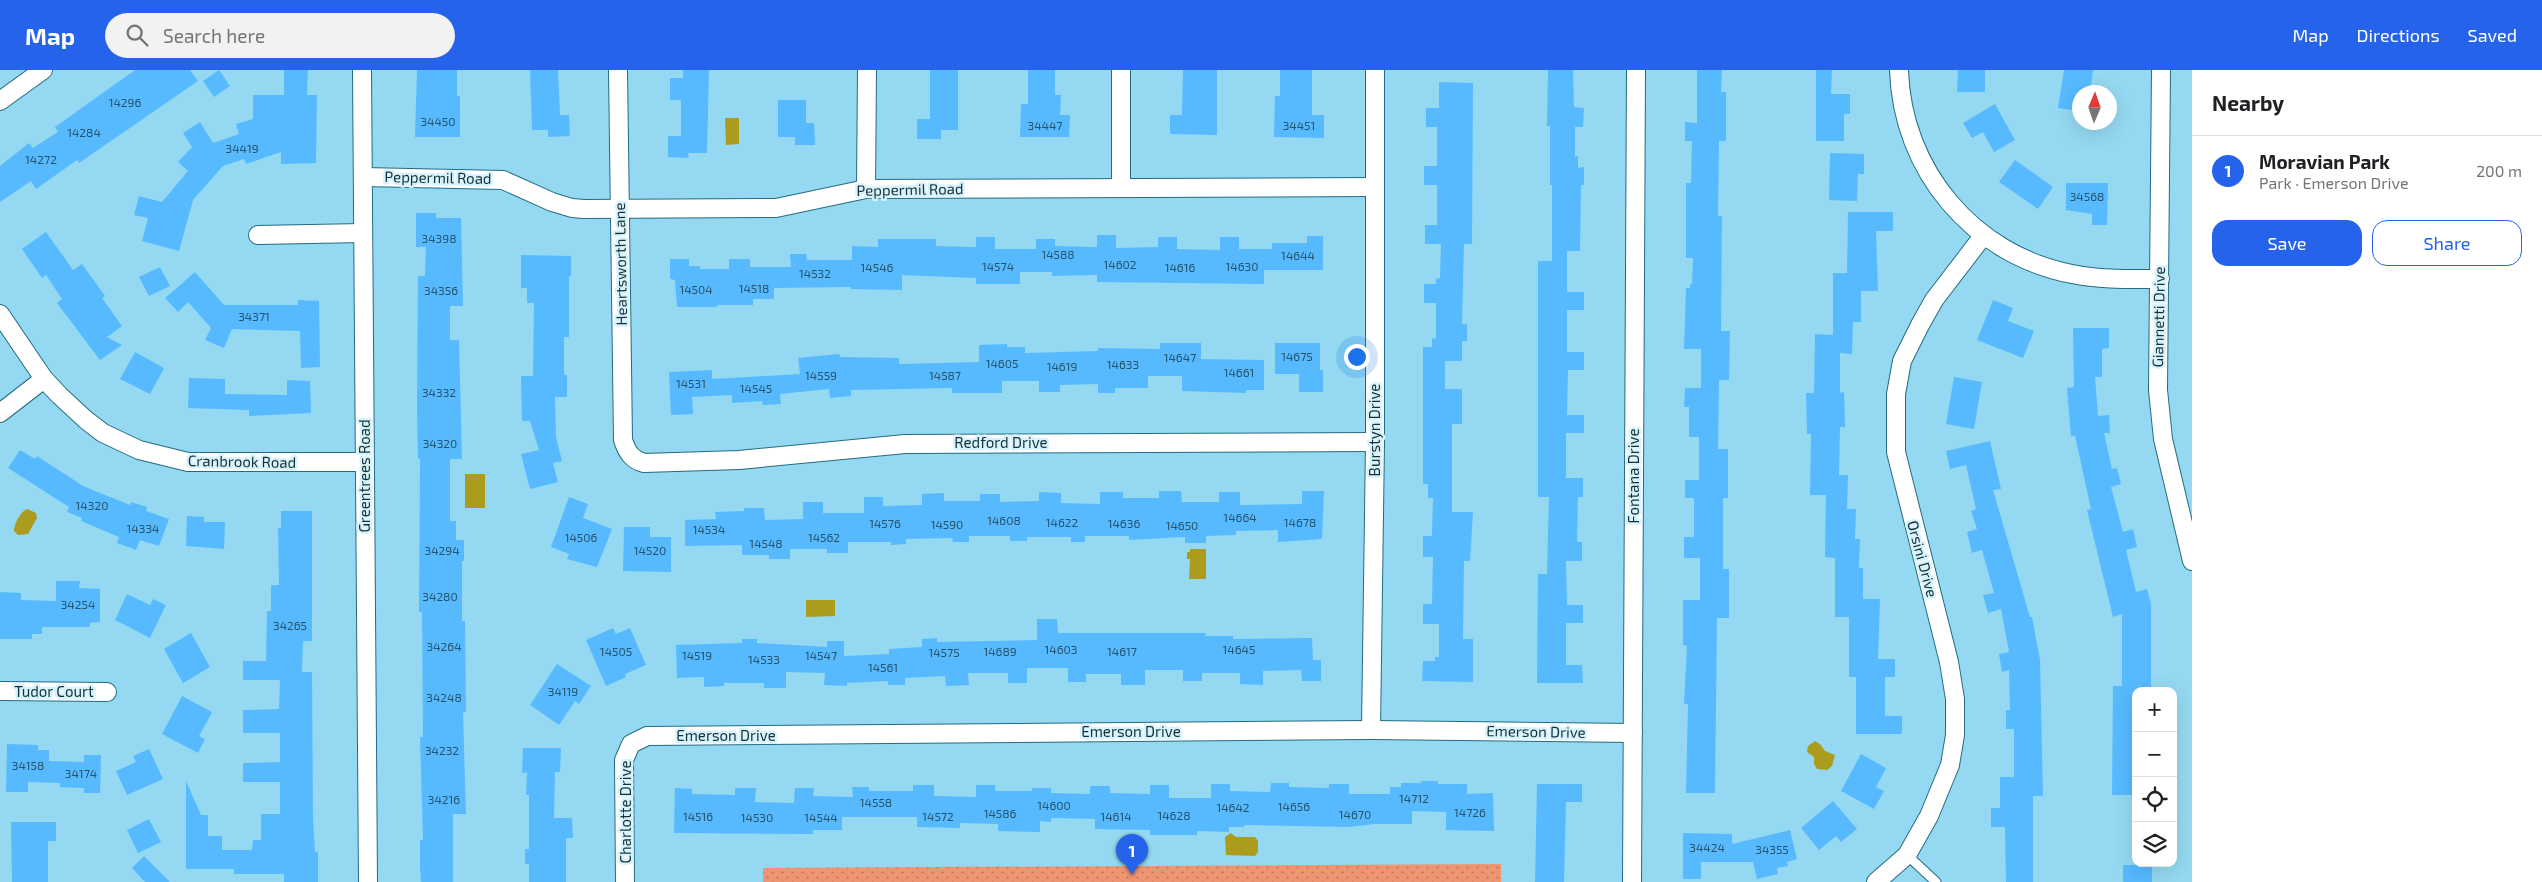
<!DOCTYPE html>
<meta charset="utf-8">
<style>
:root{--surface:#fff;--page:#f2f2f2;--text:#202124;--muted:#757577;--line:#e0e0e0;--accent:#2563eb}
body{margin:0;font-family:"Exo 2",sans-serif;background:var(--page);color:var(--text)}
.controls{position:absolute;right:15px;bottom:15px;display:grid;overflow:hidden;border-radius:10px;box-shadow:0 5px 20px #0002}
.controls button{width:45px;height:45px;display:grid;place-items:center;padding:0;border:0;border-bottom:1px solid var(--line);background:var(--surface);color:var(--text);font:25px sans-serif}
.compass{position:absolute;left:2072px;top:15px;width:45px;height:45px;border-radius:50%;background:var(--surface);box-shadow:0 5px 20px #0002;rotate:2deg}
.you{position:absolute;left:1356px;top:286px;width:18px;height:18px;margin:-12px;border:4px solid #fff;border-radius:50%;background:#1a73e8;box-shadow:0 0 0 8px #1a73e833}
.badge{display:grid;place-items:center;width:32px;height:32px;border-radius:50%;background:var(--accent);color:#fff;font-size:16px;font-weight:700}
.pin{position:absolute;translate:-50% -41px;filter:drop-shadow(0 1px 2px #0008)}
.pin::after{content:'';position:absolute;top:26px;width:18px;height:15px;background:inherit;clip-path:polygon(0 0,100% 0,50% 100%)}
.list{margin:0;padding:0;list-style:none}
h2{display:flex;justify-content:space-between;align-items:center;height:65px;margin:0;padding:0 20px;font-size:21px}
h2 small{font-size:16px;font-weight:400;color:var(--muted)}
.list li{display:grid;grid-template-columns:32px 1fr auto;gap:15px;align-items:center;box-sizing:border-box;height:70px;padding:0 20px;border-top:1px solid var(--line)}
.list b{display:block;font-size:19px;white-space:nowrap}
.list p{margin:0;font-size:16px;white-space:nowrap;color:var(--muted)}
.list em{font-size:16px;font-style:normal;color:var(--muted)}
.actions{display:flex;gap:10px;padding:15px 20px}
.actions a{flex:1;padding:11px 0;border:1px solid var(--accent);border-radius:15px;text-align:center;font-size:18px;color:var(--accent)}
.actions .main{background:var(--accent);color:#fff}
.icon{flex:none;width:28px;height:28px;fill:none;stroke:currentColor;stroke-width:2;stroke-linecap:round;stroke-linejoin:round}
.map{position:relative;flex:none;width:2192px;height:812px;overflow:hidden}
header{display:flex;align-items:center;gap:30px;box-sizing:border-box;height:70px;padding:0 25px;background:var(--accent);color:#fff}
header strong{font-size:24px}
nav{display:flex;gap:28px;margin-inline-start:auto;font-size:18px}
.search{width:350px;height:45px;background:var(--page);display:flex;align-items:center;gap:12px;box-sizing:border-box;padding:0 18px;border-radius:28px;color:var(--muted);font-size:19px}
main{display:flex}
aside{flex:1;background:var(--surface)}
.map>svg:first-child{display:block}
.park{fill:url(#park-dots)}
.water{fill:#ab9c1d}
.building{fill:#57baff}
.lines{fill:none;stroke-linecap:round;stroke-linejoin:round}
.lane-casing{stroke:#246c81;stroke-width:11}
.street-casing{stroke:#246c81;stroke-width:20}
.lane{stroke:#fff;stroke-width:9}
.street{stroke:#fff;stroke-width:18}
.labels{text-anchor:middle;stroke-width:5;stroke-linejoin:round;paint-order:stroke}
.number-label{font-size:12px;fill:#25536b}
.street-label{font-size:15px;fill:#14313a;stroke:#d9f3fd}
</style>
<header>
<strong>Map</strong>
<div class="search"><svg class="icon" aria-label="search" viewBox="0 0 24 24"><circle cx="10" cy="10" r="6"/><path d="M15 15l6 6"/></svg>Search here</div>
<nav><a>Map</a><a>Directions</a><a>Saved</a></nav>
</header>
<main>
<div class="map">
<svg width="2192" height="812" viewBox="0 0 2192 812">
<defs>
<pattern id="park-dots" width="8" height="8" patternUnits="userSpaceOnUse" patternTransform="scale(1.25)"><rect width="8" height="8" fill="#f09571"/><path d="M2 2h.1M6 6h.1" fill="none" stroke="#c17a5e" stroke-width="1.8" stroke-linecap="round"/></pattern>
</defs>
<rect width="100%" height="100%" fill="#94d9f1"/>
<path class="park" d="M1501 794V812H763V798Z"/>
<g class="water">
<path d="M725 48H739V74L726 75Z"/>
<rect x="465" y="404" width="20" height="34"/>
<path d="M27 439 36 443 37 448 28 464 18 465 14 461C14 454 20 442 27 439Z"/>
<path d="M1190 479H1206V509H1189L1190 489H1187V482H1190Z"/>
<path d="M806 530H835V546L806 547Z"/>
<path d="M1815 671 1820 674 1825 681 1835 685 1832 696 1827 700 1817 699 1814 694V687L1807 682 1808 676Z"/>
<path d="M1231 763 1236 767H1255L1258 771V782L1255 786 1226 785 1225 767Z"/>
</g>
<g class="building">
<path d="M135 0H190L198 11 79 93 77 90 36 119 31 111 0 132V96L29 73 33 78 58 62 55 57Z"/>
<path d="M219 0 230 16 214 27 203 11Z"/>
<path d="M284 0H308L307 25H317L316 93 281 94V82L246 94 244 89 223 96 193 130 179 181 142 171 148 148 134 145 139 126 162 132 188 101 178 92 192 77 183 63 200 52 213 73 239 64 236 54 253 49V25H284Z"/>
<path d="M417 0H457V26H460V67H415Z"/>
<path d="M530 0H558L560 45H569L570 66 548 67V60H532Z"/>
<path d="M683 0H709L707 83H688L689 88 668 87V66H681V30H670V8H683Z"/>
<path d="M930 0H958V60H941V69H917V49H930Z"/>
<path d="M1028 0H1055V25H1061L1060 45H1070L1069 67H1020L1021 34H1028Z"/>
<path d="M1183 0H1217V65L1170 64V45H1182Z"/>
<path d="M1280 0H1312V45H1324V68L1274 67 1275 26H1280Z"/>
<path d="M1548 0H1573L1574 37 1584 38 1583 57H1575V87L1578 86V98L1584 97V115H1581L1580 181H1567V222H1584V240H1567V282H1584V300H1568L1567 345H1584V363H1566V408H1583V427H1578L1577 472H1582V491H1566L1567 535H1583V553H1566V595H1582L1583 613H1537L1538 504H1547L1549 427H1538V191H1552V115H1550V56H1547Z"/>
<path d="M1697 0H1722L1721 22H1726V71H1719L1718 146H1722L1721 261H1730L1729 310H1719L1718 379H1728V428H1723V499H1729V548H1717L1715 723H1686L1688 634H1684L1687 576 1683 575V530H1700V488H1684V467H1694V428H1685V410H1699V367H1689V337H1684L1685 318H1701V279H1684L1686 218H1690V214H1692L1693 188H1686V113H1691L1692 71H1685V52L1697 53Z"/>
<path d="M1816 0H1832L1831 24H1850V44H1844V71H1816Z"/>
<path d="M1958 0H1985V22H1957Z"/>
<path d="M2064 0H2093L2090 22H2080V41L2058 38Z"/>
<path d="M1439 12 1473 13 1472 174H1464L1462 254H1467V271H1462V291H1445V319H1462V354H1452V442H1473L1470 491H1464L1463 569H1473V612L1422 611 1423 591H1435V587H1439V554H1423V534H1432L1433 487H1423V466H1432L1433 428H1428V414H1423V277H1432V268L1436 269V233H1424V214H1436V209L1440 208 1441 174H1425V155H1437V115H1424V96H1437V57H1426V38H1439Z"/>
<path d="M778 30H806V53H814L815 75H795V67H778Z"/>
<path d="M1995 34 2015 70 1994 82 1983 62 1972 68 1963 53Z"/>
<path d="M1830 83 1864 84V104H1858L1857 131 1829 130Z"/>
<path d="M2015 90 2053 117 2038 139 1999 112Z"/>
<path d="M2066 113H2108L2107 155H2092V144L2066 140Z"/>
<path d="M1848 142H1893V161H1876L1878 221H1861V252H1853L1852 284 1840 283V323L1844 322 1845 357H1840L1839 405H1848L1847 439H1856L1855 469H1860L1859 498H1863V529H1880L1878 589H1895V607H1885V646H1902V664H1856V607H1849V547H1835V488L1825 487 1826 425H1810L1811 364H1807L1806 323H1814L1815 264 1833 265V203H1847Z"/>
<path d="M416 143H436V148H461L463 236H450V270H459L462 389H450V451H456V470H464V491H462V551H465L466 642H463L466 744H453V812H421L420 797V770H423L420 667H423L422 542H419L420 389H418L417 338 418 206H425L426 177H416Z"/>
<path d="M46 162 73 200 82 194 105 226 102 228 122 256 107 267 122 275 100 290 57 233 62 229 46 205 42 208 22 179Z"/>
<path d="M1097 165H1116V178L1158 177V167H1177V179L1220 180V167H1239V179H1272V173H1307V166H1323V200H1264V214L1097 212V205L1052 206V202H1020V214H976V208L902 205V220L851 219V217L774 218V229H753V235H717V237H677L675 210 670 209V189H689V196H700V199H729V189H750V197H791L790 184H806L807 190H852V176L878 177V169H936V176L976 177V167H995V179H1036V169H1055V176L1097 177Z"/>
<path d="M521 185 571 186V206H569V267H564V305H567V327H555L556 367 562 391 553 393 558 412 530 419 521 384 539 380 530 351H522L521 306H533L534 233H527V218H521Z"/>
<path d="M160 197 170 216 149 226 139 207Z"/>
<path d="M195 202 224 235H298V230L319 231 320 297 301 298 300 261 232 259 224 278 205 270 211 258 188 232 178 242 165 228Z"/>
<path d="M1993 230 2013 238 2008 251 2034 261 2023 288 1977 270Z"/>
<path d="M2073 258H2109V278L2102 279V307H2095L2098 346 2109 345 2110 363H2104L2112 399 2117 398 2121 414 2111 417 2123 462 2133 459 2137 477 2126 480 2136 522 2147 519 2151 534V621H2136V725H2112L2113 616H2122V544L2113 547 2087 440 2091 439 2075 366H2071L2067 318 2074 317Z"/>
<path d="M1160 273H1201V289L1264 290V320H1246V323L1182 321V306H1148V318H1115V323H1098V314L1060 315V322H1039V311H1002V323H952V318L851 320V326L830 328 829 319 780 324 781 334 763 335 762 331 732 333V325L692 327 693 344 671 345 669 302 712 300V309L800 304 798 288 839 284 840 287 899 288V294L979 292V275L1007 274V277H1025V283L1098 281V278L1160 279Z"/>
<path d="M1275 273H1320V300H1323V322H1299V304H1275Z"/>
<path d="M135 282 164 298 150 324 120 309Z"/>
<path d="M1954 307 1982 312 1974 359 1946 354Z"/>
<path d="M189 308 225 309V324L287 325V310L310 311 311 343 249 346V340L188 338Z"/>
<path d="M1990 371 2001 419 1993 420 2030 547H2032L2040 590 2043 726H2033V812H2006L2005 757H1991V738H2000V707H2014V659H2006V640H2010L2009 600 2002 602 1999 584 2009 582 2001 539 1988 543 1983 525 1994 523 1982 480 1972 483 1967 462 1977 459 1971 441 1976 439 1966 395 1950 399 1946 381Z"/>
<path d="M20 380 35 389 37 386 83 416 130 435 131 432 147 437 146 441 169 449 159 476 140 470 136 480 117 473 119 467 81 451 82 448 67 442 69 437 8 398Z"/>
<path d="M1159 421H1181L1182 432H1219V422H1240V435L1302 434V421H1324L1322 469 1278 472V460L1236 461V465L1206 466V473H1185V467L1129 470V466H1085V472H1071V467H1027V471H1010V466H969V472H953L952 468 906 469V474L891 475V472H848V483H827V479H790V489H769V485H742V475L685 476V450L716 449 715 442 744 441V438H764L765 450 803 449V432H823V443H864V427H883V436L922 435V424L944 423V431H980V424H1000V432L1039 431V422L1061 423V433L1100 434V422H1123V428H1159Z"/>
<path d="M569 427 588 434 583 448 612 459 597 497 567 489 569 484 551 477Z"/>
<path d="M281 441H312V571H303L302 602H312L313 748 315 782H318V812H284V804H234V799H186V711L201 745H208V766H222V780H252L253 770H261V744H280V712H243V693L280 692V663H243V640L279 639 280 610H243V591H266L267 541H271V515H279L278 458H281Z"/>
<path d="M187 446 204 447V452H225L224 479 186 476Z"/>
<path d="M624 457H650V467H671V502L623 501Z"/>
<path d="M56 511H80L79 518 100 519V552L90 553V557H42V564H32V569H0V522L21 523V530L56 531Z"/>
<path d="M127 524 150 535 153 529 166 535 150 568 115 550Z"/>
<path d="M1037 549H1057L1058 563H1206L1205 566H1233V569L1312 568 1313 590H1321V611H1302L1301 600 1263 601V615L1240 614V603H1202V611H1183V600H1145V615H1121V604H1086V612H1068V598H1027V613H1008V603H968L969 615 946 616 945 606 905 608V615H888V611L847 613V616L824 615 825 603 786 602V618H764V613H724V616L704 617V607L677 608 676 575 742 573V569H757V573L827 577V571H844V586L889 584V579L922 577V569L937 568V572L1037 570Z"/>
<path d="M613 558 616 564 630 558 646 595 625 604 626 607 606 616 586 570Z"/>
<path d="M191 563 210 597 183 613 164 579Z"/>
<path d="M557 594 591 616 579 634 575 631 559 655 530 635Z"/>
<path d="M182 626 212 642 199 666 205 669 198 683 162 664Z"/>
<path d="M7 674 38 675V680H49V691L84 692V685H101L100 723H84V718L60 717V713L28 712V722H6Z"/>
<path d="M523 678H561L560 702H555L554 748H572L573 768H566V812H529V794H525V779H529V725H526L527 702 522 703Z"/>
<path d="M149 679 163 709 127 725 116 701 136 692 133 686Z"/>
<path d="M1861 684 1886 698 1876 717 1884 721 1874 739 1841 721Z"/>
<path d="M1421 711H1438V714H1467V724L1493 723 1494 761 1446 760V742L1412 741V754H1375L1348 757 1245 755 1244 757H1229V762L1197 761V765H1150V760L1095 759V749L1051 748V752L1040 751V762L998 761V754L960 753V758L917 757V747H842V760H813V764L674 763 675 718 692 719V724L735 725V718H756L755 732 794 733 795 718H814L813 726 853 727 852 717H869V721H913V715H934V726L976 727V715H995V721H1032V718H1051V723L1090 724V716H1110V723L1150 724V715H1169V728H1211V714H1230V721L1270 722 1271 713H1289V717L1329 718V714H1349V724H1390V717H1401V713H1421Z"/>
<path d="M1537 714H1582V732H1566L1564 812H1535Z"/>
<path d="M1833 731 1857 759 1841 772 1836 766 1819 780 1801 758Z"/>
<path d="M149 749 161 772 138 783 127 760Z"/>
<path d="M11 752H56V771H48V812H12Z"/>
<path d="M1790 760 1797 789 1787 792 1788 796 1777 798 1778 804 1757 809 1753 792H1701V809H1683V763L1732 764V774Z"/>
<path d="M144 786 170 812H145L132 798Z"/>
<rect x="2123" y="795" width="29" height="17"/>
</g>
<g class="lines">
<defs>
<path id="lane" d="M1907 785 1936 812"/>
<g id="street">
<path d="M362 0 368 812"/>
<path d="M618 0 623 370C627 382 632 390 644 393L739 390 905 374 1375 372"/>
<path d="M1121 0V118"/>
<path d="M1899 0C1902 100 1973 185 2072 204 2101 210 2131 209 2160 209"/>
<path d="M2161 0 2158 320 2163 369 2192 491"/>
<path d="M0 31 43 0"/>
<path d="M363 107 503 110 552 132 572 138 584 139 776 138 866 119 1375 117"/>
<path d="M866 119 867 0"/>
<path d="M258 165 363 163"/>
<path d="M0 244 44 309 59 325 86 350 103 363 139 380 188 392H365"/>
<path d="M0 343 44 309"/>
<path d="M0 621 107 622"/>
<path d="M1371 660 1375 372V0"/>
<path d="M625 812 624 690 631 674 647 666 1371 660 1633 663"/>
<path d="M1632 812 1636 0"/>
<path d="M1876 812 1907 785 1929 746 1950 695 1955 665V629L1949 592 1896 382V324L1902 291 1920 255 1934 230 1983 166"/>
</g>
</defs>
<use href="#lane" class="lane-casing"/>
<use href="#street" class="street-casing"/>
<use href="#lane" class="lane"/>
<use href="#street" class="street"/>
</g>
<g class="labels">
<g class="number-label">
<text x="125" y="37">14296</text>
<text x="438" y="56">34450</text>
<text x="1045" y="60">34447</text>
<text x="1299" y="60">34451</text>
<text x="84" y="67">14284</text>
<text x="242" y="83">34419</text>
<text x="41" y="94">14272</text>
<text x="2087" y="131">34568</text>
<text x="439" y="173">34398</text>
<text x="1058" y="189">14588</text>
<text x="1298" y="190">14644</text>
<text x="1120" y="199">14602</text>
<text x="998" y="201">14574</text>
<text x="1242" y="201">14630</text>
<text x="877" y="202">14546</text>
<text x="1180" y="202">14616</text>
<text x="815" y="208">14532</text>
<text x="754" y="223">14518</text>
<text x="696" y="224">14504</text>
<text x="441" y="225">34356</text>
<text x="254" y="251">34371</text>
<text x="1297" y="291">14675</text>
<text x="1180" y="292">14647</text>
<text x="1002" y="298">14605</text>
<text x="1123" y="299">14633</text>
<text x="1062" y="301">14619</text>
<text x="1239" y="307">14661</text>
<text x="821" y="310">14559</text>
<text x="945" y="310">14587</text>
<text x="691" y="318">14531</text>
<text x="756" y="323">14545</text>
<text x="439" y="327">34332</text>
<text x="440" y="378">34320</text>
<text x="92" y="440">14320</text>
<text x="1240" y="452">14664</text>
<text x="1004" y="455">14608</text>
<text x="1062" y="457">14622</text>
<text x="1300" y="457">14678</text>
<text x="885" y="458">14576</text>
<text x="1124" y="458">14636</text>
<text x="947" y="459">14590</text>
<text x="1182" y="460">14650</text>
<text x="143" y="463">14334</text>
<text x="709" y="464">14534</text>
<text x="581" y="472">14506</text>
<text x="824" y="472">14562</text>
<text x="766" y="478">14548</text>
<text x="442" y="485">34294</text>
<text x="650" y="485">14520</text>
<text x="440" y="531">34280</text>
<text x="78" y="539">34254</text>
<text x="290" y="560">34265</text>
<text x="444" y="581">34264</text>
<text x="1061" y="584">14603</text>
<text x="1239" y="584">14645</text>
<text x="616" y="586">14505</text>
<text x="1000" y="586">14689</text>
<text x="1122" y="586">14617</text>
<text x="944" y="587">14575</text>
<text x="697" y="590">14519</text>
<text x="821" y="590">14547</text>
<text x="764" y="594">14533</text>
<text x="883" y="602">14561</text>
<text x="563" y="626">34119</text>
<text x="444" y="632">34248</text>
<text x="442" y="685">34232</text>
<text x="28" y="700">34158</text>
<text x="81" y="708">34174</text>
<text x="1414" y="733">14712</text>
<text x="444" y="734">34216</text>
<text x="876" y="737">14558</text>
<text x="1054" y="740">14600</text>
<text x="1294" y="741">14656</text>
<text x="1233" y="742">14642</text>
<text x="1470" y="747">14726</text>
<text x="1000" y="748">14586</text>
<text x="1355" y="749">14670</text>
<text x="1174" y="750">14628</text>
<text x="698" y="751">14516</text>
<text x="938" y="751">14572</text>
<text x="1116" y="751">14614</text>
<text x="757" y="752">14530</text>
<text x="821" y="752">14544</text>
<text x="1707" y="782">34424</text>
<text x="1772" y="784">34355</text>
</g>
<g class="street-label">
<text transform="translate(438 108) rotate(1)" y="5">Peppermil Road</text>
<text transform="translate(910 120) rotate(-1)" y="5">Peppermil Road</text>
<text transform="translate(621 194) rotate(-91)" y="5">Heartsworth Lane</text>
<text transform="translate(2159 247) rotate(-89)" y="5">Giannetti Drive</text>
<text transform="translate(1375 360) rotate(-90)" y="5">Burstyn Drive</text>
<text x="1001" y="378">Redford Drive</text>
<text transform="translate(242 392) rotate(1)" y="5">Cranbrook Road</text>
<text transform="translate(365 406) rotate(-90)" y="5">Greentrees Road</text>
<text transform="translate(1634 406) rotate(-90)" y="5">Fontana Drive</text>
<text transform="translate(1922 489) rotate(75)" y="5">Orsini Drive</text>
<text x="54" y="627">Tudor Court</text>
<text x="1131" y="667">Emerson Drive</text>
<text transform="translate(1536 662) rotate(1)" y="5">Emerson Drive</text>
<text x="726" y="671">Emerson Drive</text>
<text transform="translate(626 742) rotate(-90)" y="5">Charlotte Drive</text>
</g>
</g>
</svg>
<div class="controls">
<button>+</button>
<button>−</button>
<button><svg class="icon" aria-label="locate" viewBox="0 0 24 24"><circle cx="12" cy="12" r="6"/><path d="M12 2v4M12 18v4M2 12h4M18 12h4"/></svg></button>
<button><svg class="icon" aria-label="layers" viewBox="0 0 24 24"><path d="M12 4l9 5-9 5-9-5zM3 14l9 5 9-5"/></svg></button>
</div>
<svg class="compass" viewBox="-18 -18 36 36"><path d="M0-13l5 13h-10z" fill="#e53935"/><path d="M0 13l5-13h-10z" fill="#757577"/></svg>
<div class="you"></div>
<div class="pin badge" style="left:1132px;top:805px">1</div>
</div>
<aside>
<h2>Nearby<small></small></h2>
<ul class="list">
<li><span class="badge">1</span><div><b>Moravian Park</b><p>Park · Emerson Drive</p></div><em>200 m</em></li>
</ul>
<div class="actions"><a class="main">Save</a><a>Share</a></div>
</aside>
</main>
